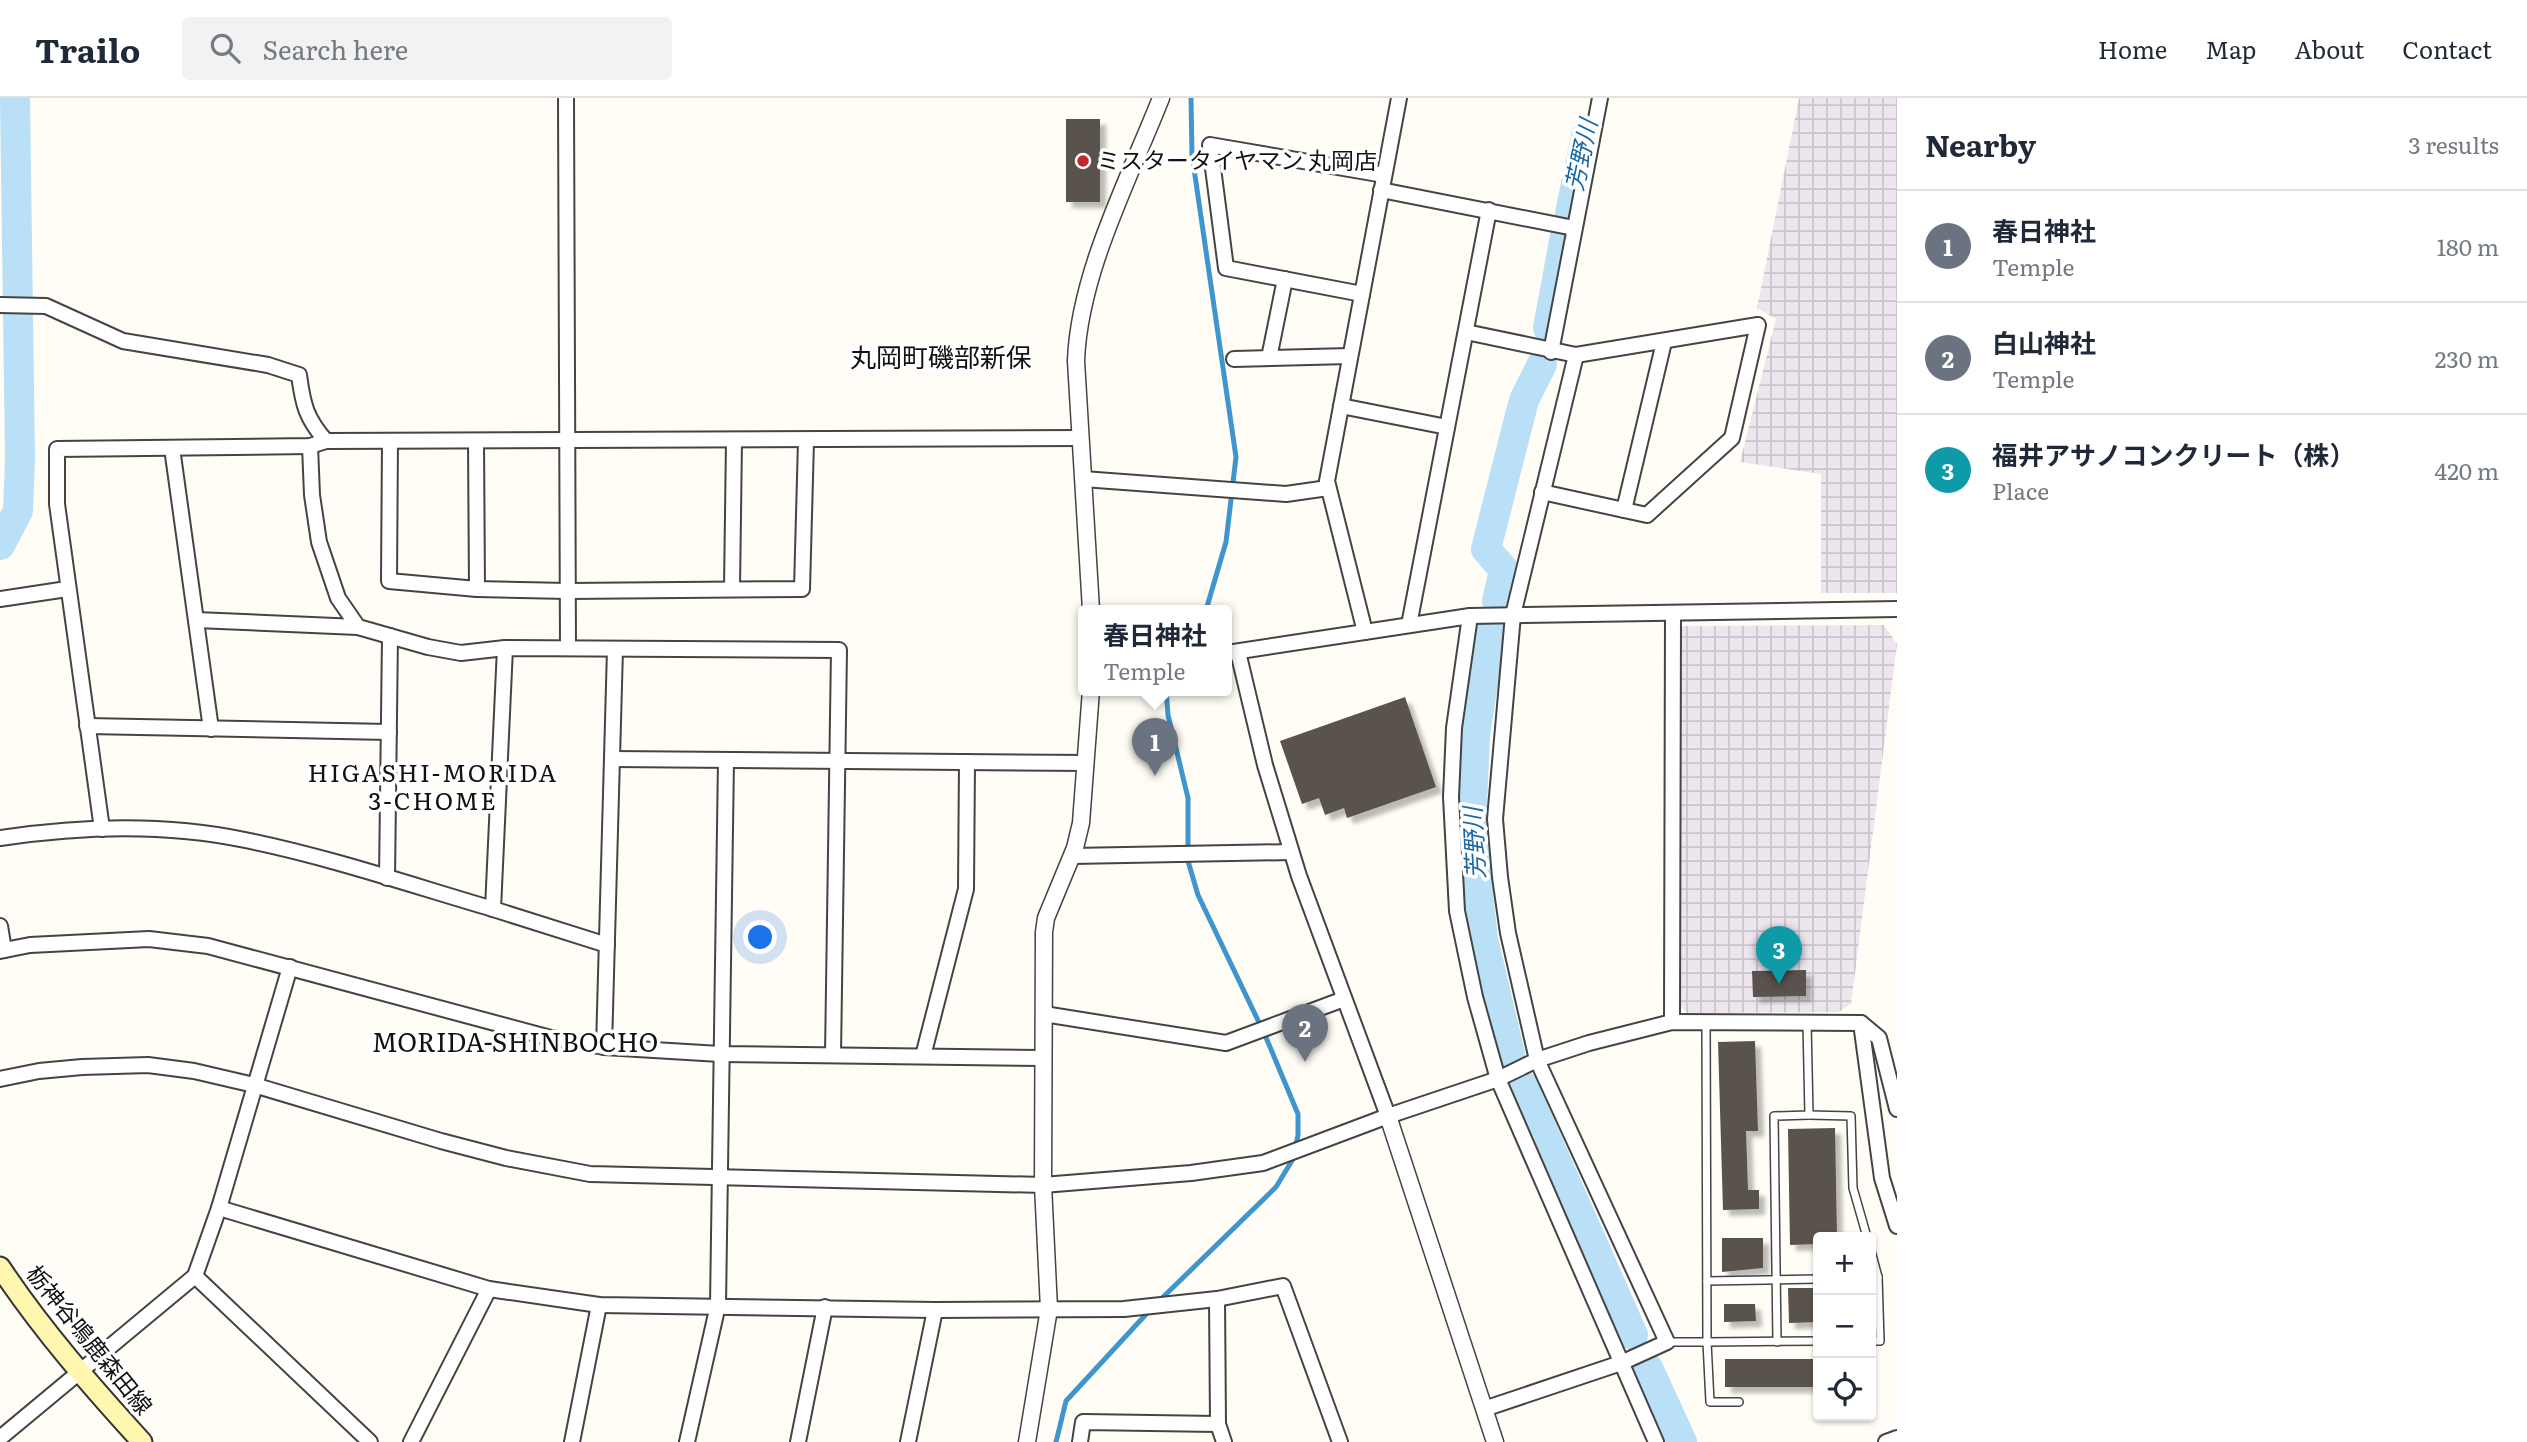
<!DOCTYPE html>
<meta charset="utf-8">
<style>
:root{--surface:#fff;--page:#f2f2f3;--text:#1f2937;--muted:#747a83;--line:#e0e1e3;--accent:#c4262e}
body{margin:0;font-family:Literata,"Noto Sans JP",serif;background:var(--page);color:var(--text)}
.controls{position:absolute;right:21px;bottom:21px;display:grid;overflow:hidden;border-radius:7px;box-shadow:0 2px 5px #0004}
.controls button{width:63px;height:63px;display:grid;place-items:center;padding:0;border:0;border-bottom:2px solid var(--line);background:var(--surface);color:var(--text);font:35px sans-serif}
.you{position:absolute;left:761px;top:840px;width:24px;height:24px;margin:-18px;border:5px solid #fff;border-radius:50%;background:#1a73e8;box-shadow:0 0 0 10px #1a73e833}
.badge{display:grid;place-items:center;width:46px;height:46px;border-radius:50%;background:var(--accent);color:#fff;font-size:23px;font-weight:700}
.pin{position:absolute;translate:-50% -58px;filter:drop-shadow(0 2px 4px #0008)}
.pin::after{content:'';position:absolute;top:37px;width:24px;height:21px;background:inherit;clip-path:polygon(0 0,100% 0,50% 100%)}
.popup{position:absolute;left:1078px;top:507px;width:154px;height:91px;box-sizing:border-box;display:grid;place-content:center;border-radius:7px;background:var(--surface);filter:drop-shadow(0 2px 5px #0005);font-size:23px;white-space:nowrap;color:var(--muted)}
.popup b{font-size:26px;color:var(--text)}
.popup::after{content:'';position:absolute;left:50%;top:100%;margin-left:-14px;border:14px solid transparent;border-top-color:var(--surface)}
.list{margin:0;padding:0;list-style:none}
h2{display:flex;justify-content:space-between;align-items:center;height:91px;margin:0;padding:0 28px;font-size:30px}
h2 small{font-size:23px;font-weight:400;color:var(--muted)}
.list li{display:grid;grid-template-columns:46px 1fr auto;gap:21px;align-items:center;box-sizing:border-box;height:112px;padding:0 28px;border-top:2px solid var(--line)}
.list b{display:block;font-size:26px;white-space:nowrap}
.list p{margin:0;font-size:23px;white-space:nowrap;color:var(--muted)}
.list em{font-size:23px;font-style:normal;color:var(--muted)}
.icon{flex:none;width:38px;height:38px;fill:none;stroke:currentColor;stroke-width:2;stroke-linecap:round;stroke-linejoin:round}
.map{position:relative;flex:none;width:1897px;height:1344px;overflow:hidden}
header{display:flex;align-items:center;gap:42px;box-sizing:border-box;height:98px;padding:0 35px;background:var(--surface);border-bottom:2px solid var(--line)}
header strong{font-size:33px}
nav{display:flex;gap:38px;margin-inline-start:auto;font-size:24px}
.search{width:490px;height:63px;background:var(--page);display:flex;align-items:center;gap:18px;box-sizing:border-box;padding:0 24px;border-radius:7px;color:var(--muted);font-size:26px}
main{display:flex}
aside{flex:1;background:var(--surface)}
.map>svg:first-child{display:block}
.industrial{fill:url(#industrial-grid)}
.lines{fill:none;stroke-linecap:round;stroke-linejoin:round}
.stream{stroke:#3f96cf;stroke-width:5}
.river{stroke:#b9e0f7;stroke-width:30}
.building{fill:#5a524d;filter:url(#shadow)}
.service-casing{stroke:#444;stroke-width:10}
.minor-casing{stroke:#444;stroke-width:18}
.tertiary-casing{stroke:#444;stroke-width:19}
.secondary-casing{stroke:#333;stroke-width:23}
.service{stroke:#fff;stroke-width:7}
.minor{stroke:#fff;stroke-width:14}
.tertiary{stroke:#fff;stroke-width:16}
.secondary{stroke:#fff6b0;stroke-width:19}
.poi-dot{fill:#c4262e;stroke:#fff;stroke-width:2.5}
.labels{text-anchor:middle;stroke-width:7;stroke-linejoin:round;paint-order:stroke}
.poi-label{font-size:23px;fill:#111;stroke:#fff;text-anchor:start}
.street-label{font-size:23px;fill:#111;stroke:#fff}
.water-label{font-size:24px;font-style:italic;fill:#1768a6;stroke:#fff}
.neighbourhood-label{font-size:24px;letter-spacing:2px;fill:#111;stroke:#fff}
.quarter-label{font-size:26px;fill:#111;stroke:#fff}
</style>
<header>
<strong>Trailo</strong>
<div class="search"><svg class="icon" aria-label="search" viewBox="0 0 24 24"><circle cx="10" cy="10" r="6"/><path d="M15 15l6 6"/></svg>Search here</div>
<nav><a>Home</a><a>Map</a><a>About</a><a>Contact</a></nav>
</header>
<main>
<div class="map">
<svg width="1897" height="1344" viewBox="0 0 1897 1344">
<defs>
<pattern id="industrial-grid" width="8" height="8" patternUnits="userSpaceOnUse" patternTransform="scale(1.75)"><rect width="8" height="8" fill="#eee6ef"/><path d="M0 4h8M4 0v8" fill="none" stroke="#cbc4cc"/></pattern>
<filter id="shadow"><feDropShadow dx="6" dy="6" stdDeviation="2" flood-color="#0004"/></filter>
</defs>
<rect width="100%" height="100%" fill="#fffdf5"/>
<g class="industrial">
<path d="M1799 0H1897V495H1821V376L1740 364 1776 221 1757 210Z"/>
<path d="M1884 527 1897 546 1851 906 1839 914 1687 915 1681 908 1680 528Z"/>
</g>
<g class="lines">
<g class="stream">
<path d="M1191 0 1192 57 1236 359 1226 444 1206 512"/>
<path d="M1157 1205 1276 1089 1293 1061 1298 1037V1016L1265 937 1198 797 1188 763V700L1168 617 1166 592"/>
<path d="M1056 1344 1066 1303 1150 1212"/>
</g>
<g class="river">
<path d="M1570 115 1586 38"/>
<path d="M1548 230 1565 138"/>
<path d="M0 447 18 413 20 360 15 0"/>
<path d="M1497 503 1504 472 1486 451 1524 302 1542 266"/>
<path d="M1491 531 1475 638 1471 730 1483 841 1510 956"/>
<path d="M1523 988 1633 1237"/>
<path d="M1648 1270 1682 1344"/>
</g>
</g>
<g class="building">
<rect x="1066" y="21" width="34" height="83"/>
<path d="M1405 599 1436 689 1347 720 1344 710 1325 717 1319 700 1302 706 1280 643Z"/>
<path d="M1806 872V898L1753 899 1752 873Z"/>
<path d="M1755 943 1758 1033H1746L1748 1092H1759V1111L1723 1112 1718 944Z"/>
<path d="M1835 1030 1837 1139H1818V1146L1790 1147 1788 1031Z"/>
<path d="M1722 1140H1763V1170L1722 1174Z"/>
<path d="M1788 1190H1818V1224L1789 1225Z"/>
<path d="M1724 1206H1755L1756 1223 1724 1224Z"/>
<rect x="1725" y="1261" width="93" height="28"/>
</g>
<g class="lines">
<defs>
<g id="service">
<path d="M1809 1017 1851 1018 1853 1090 1867 1139"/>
<path d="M1871 1153 1878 1179"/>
<path d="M1871 1180 1878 1179 1880 1243H1872"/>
<path d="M1707 1183 1818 1181"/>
<path d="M1871 1243V1294"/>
<path d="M1667 1244H1707L1706 924"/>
<path d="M1777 1244 1774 1018 1809 1017 1807 925"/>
<path d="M1739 1304H1710L1707 1244 1818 1243"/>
</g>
<g id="minor">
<path d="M566 0 568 550"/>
<path d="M1381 92 1574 130"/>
<path d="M1362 196 1226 170 1210 47 1384 77"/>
<path d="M0 207 46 208 123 243 268 267 299 277C303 307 306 320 326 343"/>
<path d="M1466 234 1576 257 1758 227 1732 340 1647 417 1542 394"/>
<path d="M1551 254 1600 0"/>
<path d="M1269 260 1285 181"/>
<path d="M1234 261 1350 258"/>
<path d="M1341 308 1447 329"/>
<path d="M390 343 389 483 477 491 568 493 802 491 806 343"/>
<path d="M476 343 477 491"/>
<path d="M310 348 312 397 319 444 338 500 358 529 428 549 461 555 505 550"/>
<path d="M172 350 211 631"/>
<path d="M1083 381 1286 396 1328 390"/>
<path d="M1624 412 1664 244"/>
<path d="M732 490 734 343"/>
<path d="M0 501 67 491"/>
<path d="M1470 518 1454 630 1451 699 1457 813 1475 899 1498 981 1656 1344"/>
<path d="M196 522 358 529"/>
<path d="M1409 527 1489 112"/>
<path d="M1365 534 1327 383 1399 0"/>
<path d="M1238 554 1265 667 1299 778 1388 1018"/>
<path d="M1227 555 1470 518 1897 511"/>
<path d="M87 628 389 634"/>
<path d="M612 661 1086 665"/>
<path d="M102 731 57 406V351L310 348 326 343 1081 340"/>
<path d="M0 740C81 728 165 725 245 742 329 759 411 787 493 811"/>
<path d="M1072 758 1291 754"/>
<path d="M387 780 390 538"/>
<path d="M0 828 4 852"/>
<path d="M607 847 493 811 505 550 839 552 833 957"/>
<path d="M0 853 30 847 149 841 208 848 547 939 604 949 720 956 1043 960"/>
<path d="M1044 916 1226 945 1344 901"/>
<path d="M1672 924 1673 515"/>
<path d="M1861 925 1882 1080 1897 1128"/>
<path d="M604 949 615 551"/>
<path d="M923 958 966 791 967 664"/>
<path d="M0 981 39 973 82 969 148 967 194 973 254 987 441 1043 506 1060 590 1076 1043 1087 1191 1075 1263 1065 1388 1018 1498 981 1537 962 1589 945 1672 924 1861 925 1879 940 1897 1011"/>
<path d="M219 1110 489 1191 599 1207 935 1212 1124 1211 1217 1201 1283 1188 1340 1344"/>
<path d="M195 1178 370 1344"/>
<path d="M1217 1201 1218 1326 1224 1344"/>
<path d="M1484 1311 1621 1265 1667 1244 1537 962 1508 835 1500 779 1495 721 1513 517 1576 257"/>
<path d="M0 1340 195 1178 219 1110 290 869"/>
<path d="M411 1344 489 1191"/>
<path d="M572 1344 599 1207"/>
<path d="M687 1344 718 1207 726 662"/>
<path d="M798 1344 825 1209"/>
<path d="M908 1344 935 1212"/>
<path d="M1080 1344 1083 1324 1218 1326"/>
<path d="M1886 1344 1897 1340"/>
</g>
<g id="tertiary">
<path d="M1091 512 1076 263C1079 176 1129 81 1161 0"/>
<path d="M1388 1018 1495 1344"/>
<path d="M1027 1344 1049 1211 1043 1087 1044 834 1046 820 1075 750 1081 725 1091 592"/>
</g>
<path id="secondary" d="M0 1169C42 1232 91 1288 142 1344"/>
</defs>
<use href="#service" class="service-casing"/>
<use href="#minor" class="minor-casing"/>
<use href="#tertiary" class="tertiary-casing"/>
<use href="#secondary" class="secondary-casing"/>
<use href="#service" class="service"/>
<use href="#minor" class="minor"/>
<use href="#tertiary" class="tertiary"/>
<use href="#secondary" class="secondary"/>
</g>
<circle class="poi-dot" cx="1083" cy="63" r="7"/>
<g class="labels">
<g class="poi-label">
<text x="1097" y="71">ミスタータイヤマン 丸岡店</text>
</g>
<g class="street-label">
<text transform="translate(89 1242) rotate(51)" y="8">栃神谷鳴鹿森田線</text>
</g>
<g class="water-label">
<text transform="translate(1582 57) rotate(-78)" y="8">芳野川</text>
<text transform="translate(1475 745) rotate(-93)" y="8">芳野川</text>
</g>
<g class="neighbourhood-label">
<text x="433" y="684">HIGASHI-MORIDA<tspan x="433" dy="28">3-CHOME</tspan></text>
</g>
<g class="quarter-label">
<text x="941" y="269">丸岡町磯部新保</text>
<text x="515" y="954">MORIDA-SHINBOCHO</text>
</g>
</g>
</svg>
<div class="controls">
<button>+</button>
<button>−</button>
<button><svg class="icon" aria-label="locate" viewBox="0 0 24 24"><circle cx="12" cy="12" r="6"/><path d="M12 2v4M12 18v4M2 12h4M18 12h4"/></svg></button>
</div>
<div class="you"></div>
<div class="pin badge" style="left:1155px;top:678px;background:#6b7280">1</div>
<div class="popup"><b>春日神社</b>Temple</div>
<div class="pin badge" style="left:1305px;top:964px;background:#6b7280">2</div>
<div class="pin badge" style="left:1779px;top:886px;background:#0f9aa8">3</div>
</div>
<aside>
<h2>Nearby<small>3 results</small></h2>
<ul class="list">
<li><span class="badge" style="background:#6b7280">1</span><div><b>春日神社</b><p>Temple</p></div><em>180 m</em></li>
<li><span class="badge" style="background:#6b7280">2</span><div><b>白山神社</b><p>Temple</p></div><em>230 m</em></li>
<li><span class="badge" style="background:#0f9aa8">3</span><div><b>福井アサノコンクリート（株）</b><p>Place</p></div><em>420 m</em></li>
</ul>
</aside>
</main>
